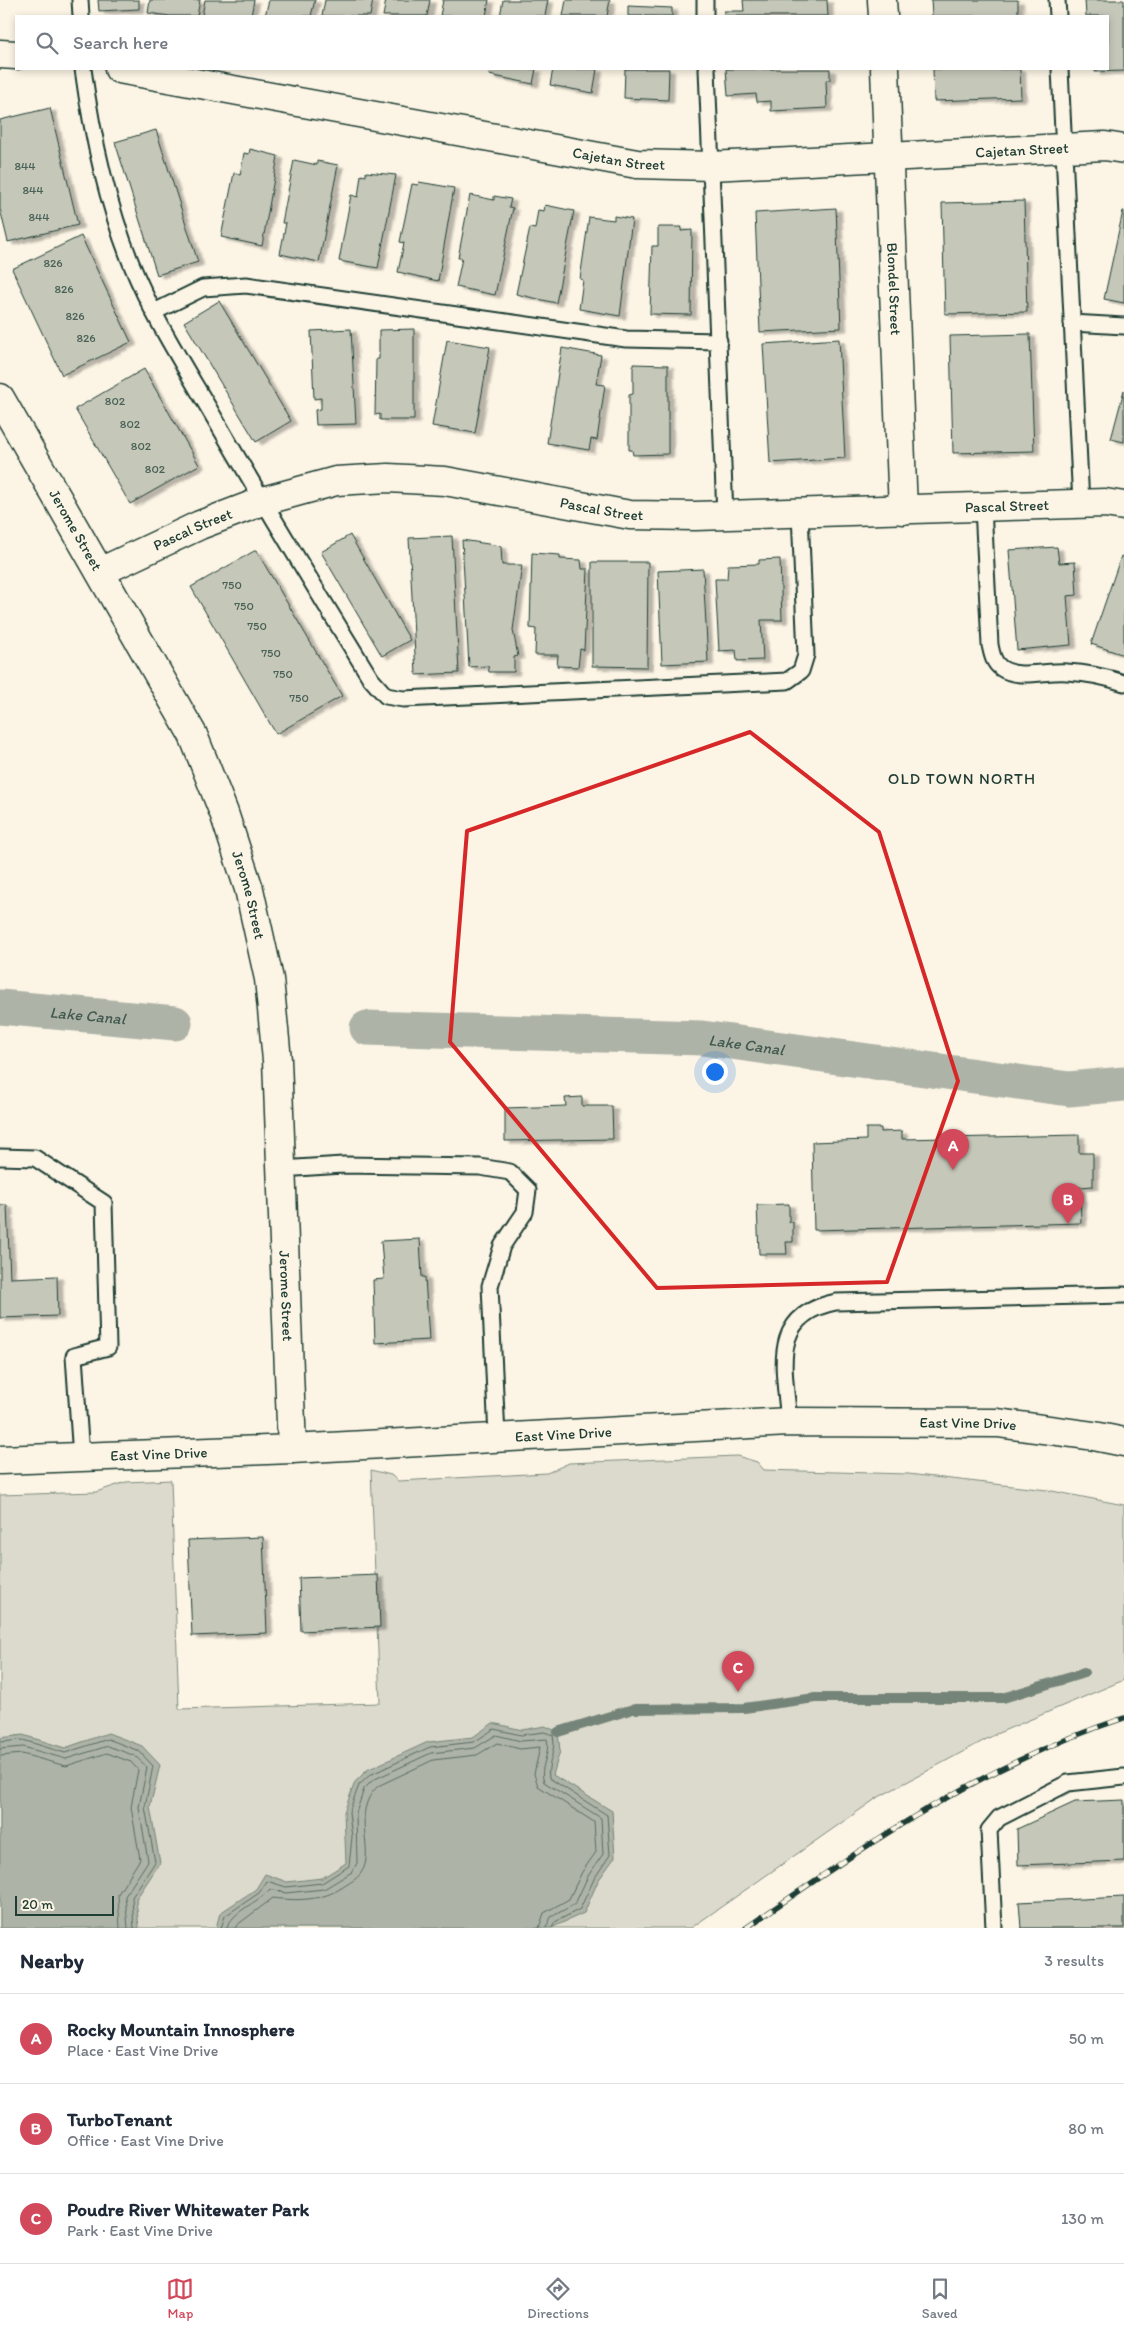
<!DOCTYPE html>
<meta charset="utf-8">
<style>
:root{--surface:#fff;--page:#f2f2f3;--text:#1f2937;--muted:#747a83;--line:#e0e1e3;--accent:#d1495b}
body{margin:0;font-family:Itim,sans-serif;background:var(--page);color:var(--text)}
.scale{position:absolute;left:15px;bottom:12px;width:99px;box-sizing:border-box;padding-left:5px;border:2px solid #1f3d34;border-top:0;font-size:14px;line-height:18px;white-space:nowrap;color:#1f3d34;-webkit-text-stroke:4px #fcf5e5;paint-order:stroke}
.you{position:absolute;left:714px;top:1071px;width:18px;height:18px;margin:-12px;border:4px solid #fff;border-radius:50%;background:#1a73e8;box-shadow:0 0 0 8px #1a73e833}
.badge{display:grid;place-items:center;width:32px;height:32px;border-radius:50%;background:var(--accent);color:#fff;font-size:16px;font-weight:700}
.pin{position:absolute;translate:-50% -41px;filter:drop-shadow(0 1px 2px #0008)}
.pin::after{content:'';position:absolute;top:26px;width:18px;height:15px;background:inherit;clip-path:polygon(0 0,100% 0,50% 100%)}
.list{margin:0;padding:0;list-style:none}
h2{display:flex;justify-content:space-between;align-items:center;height:65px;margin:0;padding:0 20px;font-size:21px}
h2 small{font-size:16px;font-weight:400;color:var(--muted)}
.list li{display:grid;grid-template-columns:32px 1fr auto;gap:15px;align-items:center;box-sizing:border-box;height:90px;padding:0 20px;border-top:1px solid var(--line)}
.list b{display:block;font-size:19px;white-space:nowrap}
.list p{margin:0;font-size:16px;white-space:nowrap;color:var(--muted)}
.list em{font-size:16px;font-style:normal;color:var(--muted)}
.icon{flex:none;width:28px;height:28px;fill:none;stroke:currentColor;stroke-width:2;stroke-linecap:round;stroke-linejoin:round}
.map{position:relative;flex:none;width:1124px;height:1928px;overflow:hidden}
.search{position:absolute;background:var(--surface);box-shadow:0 2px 8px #0003;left:15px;right:15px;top:15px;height:55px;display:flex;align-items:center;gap:12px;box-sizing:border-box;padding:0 18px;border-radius:0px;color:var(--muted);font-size:19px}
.sheet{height:335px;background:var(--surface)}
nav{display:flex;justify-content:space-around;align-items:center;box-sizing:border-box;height:70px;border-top:1px solid var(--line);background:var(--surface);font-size:14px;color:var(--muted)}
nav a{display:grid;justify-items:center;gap:2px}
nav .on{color:var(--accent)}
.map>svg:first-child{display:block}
.green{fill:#dcdacc;stroke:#7e8c80}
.water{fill:#aeb3a7;stroke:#758479}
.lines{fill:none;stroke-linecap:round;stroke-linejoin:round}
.shore{stroke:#586c62;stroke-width:1}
.stream{stroke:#758479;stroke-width:10}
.canal{stroke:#aeb3a7;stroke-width:35}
.building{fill:#c5c7b9;stroke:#1f3d34;filter:url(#shadow)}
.service-casing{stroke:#1f3d34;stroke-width:19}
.minor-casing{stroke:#1f3d34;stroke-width:31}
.secondary-casing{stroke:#1f3d34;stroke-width:31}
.service{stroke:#fcf5e5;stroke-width:15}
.minor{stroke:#fcf5e5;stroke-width:28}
.secondary{stroke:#fcf5e5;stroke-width:28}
.rail-casing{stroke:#1f3d34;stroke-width:5.5}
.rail{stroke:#fcf5e5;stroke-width:4;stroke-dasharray:11;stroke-linecap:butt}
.marked{fill:none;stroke:#d62828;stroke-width:4;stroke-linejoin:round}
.labels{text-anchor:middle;stroke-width:4.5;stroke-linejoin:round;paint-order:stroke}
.number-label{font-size:12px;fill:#486055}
.street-label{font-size:15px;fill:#1f3d34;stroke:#fcf5e5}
.neighbourhood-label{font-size:16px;letter-spacing:1px;fill:#1f3d34;stroke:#fcf5e5}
.water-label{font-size:16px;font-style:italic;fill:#435a51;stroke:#fcf5e5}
</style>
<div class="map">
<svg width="1124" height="1928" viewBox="0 0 1124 1928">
<defs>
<filter id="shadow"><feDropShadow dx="5.5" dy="3" stdDeviation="1" flood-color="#0004"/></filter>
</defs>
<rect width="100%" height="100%" fill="#fcf5e5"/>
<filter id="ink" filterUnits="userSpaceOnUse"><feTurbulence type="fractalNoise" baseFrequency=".02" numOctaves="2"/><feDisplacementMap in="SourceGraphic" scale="10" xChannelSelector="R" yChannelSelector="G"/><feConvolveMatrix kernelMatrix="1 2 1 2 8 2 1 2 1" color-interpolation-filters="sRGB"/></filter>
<g filter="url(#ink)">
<path class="green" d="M737 1456 757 1462 764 1470 908 1474 1047 1490 1124 1505V1680L996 1734 877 1798 691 1928H0V1495L96 1492 126 1482 171 1480 179 1709 380 1703 371 1470 391 1475 398 1481 547 1473 569 1463Z"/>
<g class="water">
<path d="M493 1723 522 1730 545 1726 558 1732 560 1751 553 1775 612 1811 615 1857 598 1881 584 1913 551 1928H216L220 1913 256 1889 265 1874 287 1882 322 1878 346 1863 344 1812 355 1782 367 1770 428 1742 473 1737Z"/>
<path d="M108 1733 142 1746 160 1765 150 1807 160 1863 136 1899 139 1928H0V1738L23 1735 65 1748Z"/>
</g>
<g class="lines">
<g class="shore">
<path d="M0 1742 23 1740 65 1753 108 1739 139 1751 153 1766 145 1807 155 1862 132 1897 134 1928"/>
<path d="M0 1749 23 1747 66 1759 108 1746 135 1756 147 1767 139 1807 148 1861 125 1896 128 1928"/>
<path d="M0 1756 22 1754 66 1766 107 1753 131 1762 138 1770 131 1807 140 1859 118 1894 120 1928"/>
<path d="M221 1928 225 1916 259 1893 267 1881 286 1887 322 1883 349 1866 352 1837 349 1812 359 1785 370 1775 430 1747 474 1742 494 1729 521 1735 544 1732 553 1735C557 1751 546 1765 549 1778L607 1815 610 1855 594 1879 580 1909 555 1922 552 1928"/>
<path d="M227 1928C232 1911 258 1903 270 1889L286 1893 324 1889 352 1872 357 1863 356 1813 364 1789 373 1780 431 1753 475 1748 496 1735 521 1741 547 1739C551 1754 538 1768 544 1782L601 1818 603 1854 588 1876 575 1904 551 1917 546 1928"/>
<path d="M235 1928 237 1925 273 1898C297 1901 322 1901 343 1887 349 1883 357 1879 361 1873 377 1851 349 1813 378 1786L433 1760 477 1755 497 1743 520 1749 540 1747 534 1774 538 1786 594 1822 596 1852 582 1872 569 1899 544 1913 539 1928"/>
</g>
<path class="stream" d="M558 1732 633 1709 744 1708 815 1698H1003L1084 1673"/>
<g class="canal">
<path id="s1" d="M0 1007 175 1023"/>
<path id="s2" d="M367 1028 702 1038 1069 1089 1124 1084"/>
</g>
</g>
<g class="building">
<path d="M98 0H139V9L99 11Z"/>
<path d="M150 0H200L197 16H170L148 13Z"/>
<path d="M205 0H254L251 16H202Z"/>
<path d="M269 0H315L311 16H265Z"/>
<path d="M325 0H373L370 16H322Z"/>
<path d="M386 0H430L427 16H383Z"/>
<path d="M443 0H489L486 16H440Z"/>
<path d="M503 0H548L545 16H500Z"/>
<path d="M566 0H610L607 16H563Z"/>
<path d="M743 0H827L828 16H724V11H744Z"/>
<path d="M931 0H1018V16H932Z"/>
<path d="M1085 0H1124V71L1095 72V69H1108V16H1086Z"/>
<path d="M628 6 672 8V16H628Z"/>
<path d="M490 69H536L533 84 489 75Z"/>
<path d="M553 69H597L593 93 550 85Z"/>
<path d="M625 69H669L668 100 624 98Z"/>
<path d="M726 69H830V80H826L827 108 771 111V101L757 102 756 94 728 96Z"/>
<path d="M933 69H1020L1021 98 934 101Z"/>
<path d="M50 108 78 225 8 242 0 209V120Z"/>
<path d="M156 130 198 262 157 275 115 142Z"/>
<path d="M250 149 278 156 262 246 221 237 234 173 240 175 244 153 249 154Z"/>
<path d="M294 160 317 165V161L338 165 319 262 280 254 286 223H282Z"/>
<path d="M366 172 396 175 378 268 339 261 351 195 358 197 361 175 366 176Z"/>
<path d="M419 182 454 188 438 281 398 272 404 243 400 242 412 184 418 185Z"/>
<path d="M470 195 494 200V196L511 199 509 207 513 208 495 295 456 287 462 258H458Z"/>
<path d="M1024 201 1027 312 945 314 942 203Z"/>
<path d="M545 205 574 211 556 303 516 294 530 228 535 229 538 210 544 211Z"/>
<path d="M836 208 841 328 760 332 755 213Z"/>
<path d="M1123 211H1124V303L1104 299Z"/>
<path d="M614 216 632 219 620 316 579 309 583 280 580 279 589 217 614 220Z"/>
<path d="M658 227H682L681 231 692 230 691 315 650 314 652 246H658Z"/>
<path d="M81 236 131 342 62 375 12 269Z"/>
<path d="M219 301 291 421 256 442 184 322Z"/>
<path d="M351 329 356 424 316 425 315 410 321 409V398L314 399 311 331Z"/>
<path d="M414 329V420H380V414L375 415 376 359H379V330Z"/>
<path d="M1030 334 1034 451 953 453 950 336Z"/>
<path d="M839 339 845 458 770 463 763 344Z"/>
<path d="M447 340 490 347 475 433 432 426Z"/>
<path d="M562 348 601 355 596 384 605 385 597 440 591 439 589 450 547 443Z"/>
<path d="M633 364 668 365V454L633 455 632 450H629V395L633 394Z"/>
<path d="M144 369 199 465 130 504 75 409Z"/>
<path d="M1124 390V442L1111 439Z"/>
<path d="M350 535 410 640 382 656 321 552Z"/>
<path d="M452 536 459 673 416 675 409 538Z"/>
<path d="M462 540 501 546 502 565H522L513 630 518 656 514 657V672H489L488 666 469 667Z"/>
<path d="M1057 547 1059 563 1075 562 1077 595 1067 596 1071 645 1017 650 1009 550Z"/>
<path d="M256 550 342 696 276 734 191 587Z"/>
<path d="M532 553 560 555V559L581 560 582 569H588L584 650 580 649 578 667 557 666 558 655H535L536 629 530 628Z"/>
<path d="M1121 556 1124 557V655L1091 644Z"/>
<path d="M780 559 782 620H761L763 660 737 661 736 650 719 651 715 579H727L728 565 759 564V560Z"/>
<path d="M592 562H648L647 667 592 666Z"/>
<path d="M703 569 708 662 662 664 658 571Z"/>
<path d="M582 1097V1106H612L613 1139 505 1141V1108L566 1106 565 1098Z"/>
<path d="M866 1128H881V1132L902 1131V1139L1079 1135V1153H1093V1186L1080 1187 1081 1223 814 1230 812 1142 866 1140Z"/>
<path d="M789 1204V1222H793V1242H786L787 1254H759L757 1205Z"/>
<path d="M0 1205H7L10 1278 57 1276 58 1316 0 1318Z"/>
<path d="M420 1239 422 1277H425L429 1340 375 1343 373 1280 384 1279 381 1241Z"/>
<path d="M263 1537 267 1633 192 1636 188 1540Z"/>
<path d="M378 1575 380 1627 301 1631 299 1578Z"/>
<path d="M1124 1800V1861L1018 1865 1017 1829 1075 1802Z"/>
<path d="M1124 1897V1928H1021L1019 1902Z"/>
</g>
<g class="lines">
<defs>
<g id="service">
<path d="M80 0 81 16"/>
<path d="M705 0V16"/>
<path d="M1057 0 1058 16"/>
<path d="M83 69C92 135 106 200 131 263 153 318 186 369 215 419 266 507 318 593 371 679L386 696 403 699 787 681 801 671 806 655 800 513"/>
<path d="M707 69 725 515"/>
<path d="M1060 69 1081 504"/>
<path d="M154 312 203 288 246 285 626 339 719 341"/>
<path d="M1072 323 1124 326"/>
<path d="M983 507 990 645C992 654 993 662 1001 668 1018 680 1048 670 1067 672 1086 673 1106 677 1124 683"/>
<path d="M0 1157 35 1158 104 1203 108 1347 74 1356 81 1457"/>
<path d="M281 1169 343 1165 480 1167 510 1172 528 1190 525 1212 502 1246 490 1286 497 1437"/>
<path d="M789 1422C785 1370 768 1315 836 1302L1124 1295"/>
<path d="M994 1928 989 1830 999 1818 1068 1783 1124 1777"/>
</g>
<g id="minor">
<path d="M882 0 883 16"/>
<path d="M0 54 16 55"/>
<path id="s3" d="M119 69 637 164 711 166 1064 148 1105 146 1124 149"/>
<path id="s4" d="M885 69 903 510"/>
<path id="s5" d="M0 398 193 735 224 813 249 889 269 979 277 1060 292 1449"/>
<path id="s6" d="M100 572 200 525 263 501 336 481 388 478 445 481 630 515 695 516 1105 503 1124 506"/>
</g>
<g id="secondary">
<path id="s7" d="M0 1460 292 1449 789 1422 998 1423 1094 1436 1124 1442"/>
</g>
</defs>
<use href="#service" class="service-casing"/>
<use href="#minor" class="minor-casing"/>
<use href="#secondary" class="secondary-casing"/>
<use href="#service" class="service"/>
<use href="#minor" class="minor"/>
<use href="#secondary" class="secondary"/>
<defs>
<path id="rail" d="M746 1928C866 1844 984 1764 1124 1718"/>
</defs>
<use href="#rail" class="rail-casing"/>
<use href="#rail" class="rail"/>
</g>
</g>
<path class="marked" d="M750 732 879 832 958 1081 887 1282 657 1288 450 1042 467 831Z"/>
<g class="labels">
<g class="number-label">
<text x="25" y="170">844</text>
<text x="33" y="194">844</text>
<text x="39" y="221">844</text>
<text x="53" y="267">826</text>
<text x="64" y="293">826</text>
<text x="75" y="320">826</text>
<text x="86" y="342">826</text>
<text x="115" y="405">802</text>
<text x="130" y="428">802</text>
<text x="141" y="450">802</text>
<text x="155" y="473">802</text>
<text x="232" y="589">750</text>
<text x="244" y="610">750</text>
<text x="257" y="630">750</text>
<text x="271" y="657">750</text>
<text x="283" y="678">750</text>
<text x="299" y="702">750</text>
</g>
<g class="street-label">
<text dy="5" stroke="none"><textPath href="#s3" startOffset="912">Cajetan Street</textPath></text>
<text dy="5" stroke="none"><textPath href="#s3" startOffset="508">Cajetan Street</textPath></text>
<text dy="5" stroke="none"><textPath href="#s4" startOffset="220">Blondel Street</textPath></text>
<text dy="5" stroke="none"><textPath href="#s6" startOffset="928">Pascal Street</textPath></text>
<text dy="5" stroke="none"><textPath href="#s6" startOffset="522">Pascal Street</textPath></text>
<text dy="5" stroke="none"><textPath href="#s5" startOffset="152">Jerome Street</textPath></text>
<text dy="5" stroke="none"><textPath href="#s6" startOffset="102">Pascal Street</textPath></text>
<text dy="5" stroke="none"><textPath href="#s5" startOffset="558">Jerome Street</textPath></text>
<text dy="5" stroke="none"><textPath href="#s5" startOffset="962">Jerome Street</textPath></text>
<text dy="5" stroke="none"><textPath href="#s7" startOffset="969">East Vine Drive</textPath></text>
<text dy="5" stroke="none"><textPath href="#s7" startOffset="564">East Vine Drive</textPath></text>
<text dy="5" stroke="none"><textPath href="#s7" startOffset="159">East Vine Drive</textPath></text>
</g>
<g class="neighbourhood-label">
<text x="962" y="784">OLD TOWN NORTH</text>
</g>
<g class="water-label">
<text dy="6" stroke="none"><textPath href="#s1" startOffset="88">Lake Canal</textPath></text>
<text dy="6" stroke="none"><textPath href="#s2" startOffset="380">Lake Canal</textPath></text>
</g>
</g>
</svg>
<div class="scale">20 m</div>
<div class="you"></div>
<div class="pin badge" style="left:953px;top:1170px">A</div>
<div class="pin badge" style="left:1068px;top:1224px">B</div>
<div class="pin badge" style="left:738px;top:1692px">C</div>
<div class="search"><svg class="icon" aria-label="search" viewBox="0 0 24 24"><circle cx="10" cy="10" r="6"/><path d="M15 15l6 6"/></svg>Search here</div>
</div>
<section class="sheet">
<h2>Nearby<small>3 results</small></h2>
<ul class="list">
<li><span class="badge">A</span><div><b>Rocky Mountain Innosphere</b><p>Place · East Vine Drive</p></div><em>50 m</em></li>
<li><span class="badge">B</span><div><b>TurboTenant</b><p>Office · East Vine Drive</p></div><em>80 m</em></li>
<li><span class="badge">C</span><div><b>Poudre River Whitewater Park</b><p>Park · East Vine Drive</p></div><em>130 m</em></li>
</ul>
</section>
<nav>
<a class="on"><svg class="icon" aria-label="map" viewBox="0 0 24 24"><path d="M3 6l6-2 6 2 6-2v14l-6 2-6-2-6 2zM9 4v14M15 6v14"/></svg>Map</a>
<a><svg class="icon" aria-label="directions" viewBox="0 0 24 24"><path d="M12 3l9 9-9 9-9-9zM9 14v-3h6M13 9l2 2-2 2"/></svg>Directions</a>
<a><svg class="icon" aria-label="saved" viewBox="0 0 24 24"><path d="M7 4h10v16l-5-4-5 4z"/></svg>Saved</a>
</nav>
